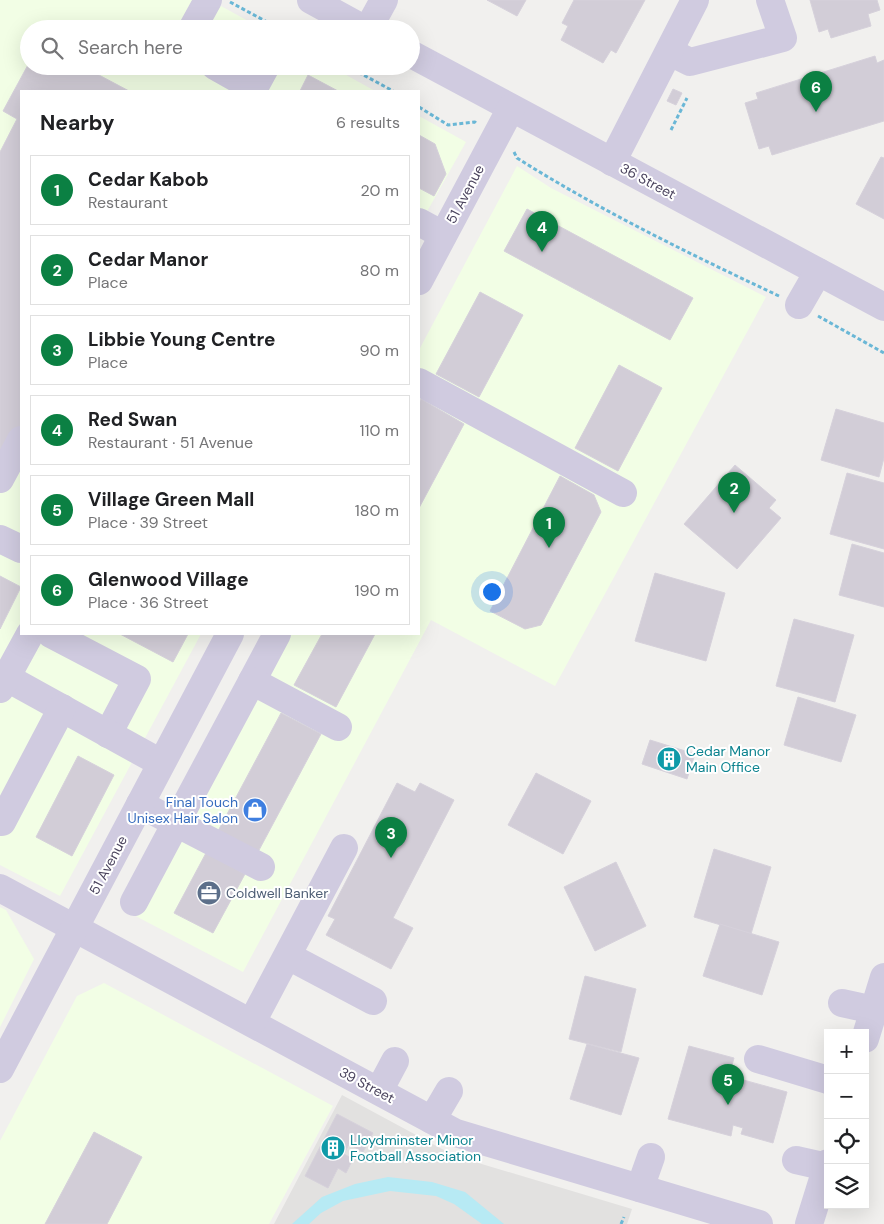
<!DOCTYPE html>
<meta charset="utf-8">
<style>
:root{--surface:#fff;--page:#f2f2f2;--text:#202124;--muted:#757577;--line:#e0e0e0;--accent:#0b8043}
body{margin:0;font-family:"DM Sans",sans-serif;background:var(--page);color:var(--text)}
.controls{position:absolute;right:15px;bottom:15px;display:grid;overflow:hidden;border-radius:0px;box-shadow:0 5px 20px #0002}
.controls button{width:45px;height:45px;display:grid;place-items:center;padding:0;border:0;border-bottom:1px solid var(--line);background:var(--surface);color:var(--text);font:25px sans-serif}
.you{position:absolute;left:491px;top:591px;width:18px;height:18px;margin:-12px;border:4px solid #fff;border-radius:50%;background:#1a73e8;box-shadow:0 0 0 8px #1a73e833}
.badge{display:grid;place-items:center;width:32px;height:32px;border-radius:50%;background:var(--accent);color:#fff;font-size:16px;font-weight:700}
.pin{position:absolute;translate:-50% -41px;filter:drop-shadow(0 1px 2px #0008)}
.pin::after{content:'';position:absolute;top:26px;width:18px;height:15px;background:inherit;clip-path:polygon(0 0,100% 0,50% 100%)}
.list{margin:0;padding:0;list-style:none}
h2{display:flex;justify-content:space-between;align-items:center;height:65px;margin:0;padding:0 20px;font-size:21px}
h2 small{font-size:16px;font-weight:400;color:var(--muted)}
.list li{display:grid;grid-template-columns:32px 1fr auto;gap:15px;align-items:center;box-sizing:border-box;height:70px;margin:0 10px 10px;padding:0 10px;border:1px solid var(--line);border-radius:0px}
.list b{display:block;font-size:19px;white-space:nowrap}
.list p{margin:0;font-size:16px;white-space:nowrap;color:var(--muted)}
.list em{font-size:16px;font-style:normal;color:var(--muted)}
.icon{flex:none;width:28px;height:28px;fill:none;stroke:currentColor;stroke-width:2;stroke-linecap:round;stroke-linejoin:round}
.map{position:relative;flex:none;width:884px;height:1224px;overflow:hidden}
.search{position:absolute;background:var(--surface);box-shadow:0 5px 20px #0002;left:20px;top:20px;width:400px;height:55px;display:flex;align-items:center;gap:12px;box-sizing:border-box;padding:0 18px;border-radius:28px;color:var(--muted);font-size:19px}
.panel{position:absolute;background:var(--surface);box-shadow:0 5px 20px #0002;left:20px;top:90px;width:400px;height:545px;border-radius:0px}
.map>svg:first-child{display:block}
.commercial{fill:#f2fee5}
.education{fill:#e2e1e0}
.green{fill:#b7eaf4}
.building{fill:#d2cdd7;stroke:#d6d1db}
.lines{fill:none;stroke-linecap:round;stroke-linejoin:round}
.path{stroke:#6ab7d6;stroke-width:3;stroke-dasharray:4 2.5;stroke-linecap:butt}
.minor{stroke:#d0cbe0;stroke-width:28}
.labels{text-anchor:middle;stroke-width:4;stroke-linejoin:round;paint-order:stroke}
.street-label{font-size:14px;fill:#4b445e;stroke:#fff}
.culture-label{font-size:14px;fill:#0d838f;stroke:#fff;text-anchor:start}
.shop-label{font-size:14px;fill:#366cbe;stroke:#fff;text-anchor:end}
.service-label{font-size:14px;fill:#4e5e75;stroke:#fff;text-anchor:start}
</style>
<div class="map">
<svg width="884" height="1224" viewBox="0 0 884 1224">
<rect width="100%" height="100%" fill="#f1f0ee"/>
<g class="commercial">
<path d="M0 0H210L263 29H29V66H330L375 91H21V634H201L60 896 0 865Z"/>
<path d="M419 116 466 142 419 226Z"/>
<path d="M517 166 551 188 766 297 555 686 431 620 243 972 122 909 268 634H419V350Z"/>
<path d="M0 907 6 910 34 959 0 1027Z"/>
<path d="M104 983 333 1106 269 1224H0V1141L77 996Z"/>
</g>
<path class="education" d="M342 1095 455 1156 632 1209 627 1224H274Z"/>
<path class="green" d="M388 1177 432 1182 465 1192 504 1224H482L454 1204 436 1196 390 1191 343 1201 321 1213 309 1224H292L322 1197 355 1184Z"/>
<g class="building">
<path d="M487 0H526L517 16Z"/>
<path d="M574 0H645L616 53 611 50 603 63 561 40 568 26 562 23Z"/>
<path d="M810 0H877L880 10 868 14 871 26 831 38 828 29 819 32Z"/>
<path d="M875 56 877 63 884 60V121L772 155 769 146 759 149 745 103 758 99 756 93Z"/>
<path d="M29 63V66H82L129 91H21V425L0 464V152L17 119 3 111Z"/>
<path d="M308 75 338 91H300Z"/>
<path d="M673 89 682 93 676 105 667 101Z"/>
<path d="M419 135 435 144 446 174 434 196 419 188Z"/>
<path d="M881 157 884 158V219L856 204Z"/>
<path d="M527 209 693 298 670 340 504 251Z"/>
<path d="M480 292 523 315 479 397 436 374Z"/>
<path d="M619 365 662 388 618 471 575 448Z"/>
<path d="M421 399 464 424 419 508V403Z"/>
<path d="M836 409 884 423V458L879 477 821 460Z"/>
<path d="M735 465 776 500 769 508 781 518 737 569 684 524Z"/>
<path d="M847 473 884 483V549L830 534Z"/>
<path d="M560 476 594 495 601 512 541 625 525 629 490 611Z"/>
<path d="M852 544 884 553V607L839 595Z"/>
<path d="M655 573 725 593 706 661 635 641Z"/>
<path d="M0 576 21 587 0 629Z"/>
<path d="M794 619 854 635 835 702 776 686Z"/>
<path d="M120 634H188L173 662Z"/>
<path d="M322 634H375L336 707 294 685Z"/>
<path d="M798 697 856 715 841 762 784 745Z"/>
<path d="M281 713 321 734 258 852 218 831Z"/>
<path d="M650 740 695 754 687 779 642 764Z"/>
<path d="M78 756 114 775 72 856 36 837Z"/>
<path d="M536 773 591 801 563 854 508 825Z"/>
<path d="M397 783 415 792 420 783 454 800 393 918 413 928 391 969 326 935 335 919 328 916Z"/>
<path d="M714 849 771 867 751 934 694 917Z"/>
<path d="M206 853 245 874 213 933 174 913Z"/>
<path d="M616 862 646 926 595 951 564 887Z"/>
<path d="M720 924 779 942 762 995 703 976Z"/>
<path d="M585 976 636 989 621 1052 569 1039Z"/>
<path d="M587 1044 639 1058 621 1115 570 1099Z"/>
<path d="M689 1046 734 1058 729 1076 787 1092 773 1143 741 1134 743 1128 733 1125 731 1136 668 1119Z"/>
<path d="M337 1114 373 1133 363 1152 349 1144 344 1154 353 1159 346 1173 338 1168 328 1188 305 1176Z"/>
<path d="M94 1132 142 1157 107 1224H45Z"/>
</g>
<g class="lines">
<g class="path">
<path d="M230 2 280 29"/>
<path d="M347 66 393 91"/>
<path d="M419 107 448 125 475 122 477 124"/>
<path d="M671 130 687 98"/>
<path d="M514 152 517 158C601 211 690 254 779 296"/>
<path d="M818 316 884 353"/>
<path d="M621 1224 624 1217"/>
</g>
<g class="minor">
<path d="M311 0 364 29"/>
<path d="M192 29 208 0"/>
<path d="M368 29 384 0"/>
<path d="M670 52 690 62 783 38 770 0"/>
<path d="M411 54 884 307"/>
<path d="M215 66 254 88"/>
<path d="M255 91 254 88 266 66"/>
<path d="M612 162 695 0"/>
<path d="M419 222 443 235"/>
<path d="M419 281 511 108"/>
<path d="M799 305 818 272"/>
<path d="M419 382 623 493"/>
<path d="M0 479 21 440"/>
<path d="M0 539 21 549"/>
<path d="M51 634 137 679 108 734"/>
<path d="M0 674 161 763"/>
<path d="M252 681 277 634"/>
<path d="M0 689 30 634"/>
<path d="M140 804 176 823 252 681 338 727"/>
<path d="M0 821 2 822 62 708"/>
<path d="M0 888 456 1133 759 1224"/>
<path d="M134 902 176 823 261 867"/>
<path d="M288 956 373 1001"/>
<path d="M842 1003 874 1010"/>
<path d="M252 1022 344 848"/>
<path d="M865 1039 884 977"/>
<path d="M758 1059 828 1080"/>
<path d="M0 1069 230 634"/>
<path d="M379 1091 395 1061"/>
<path d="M432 1120 449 1091"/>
<path d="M796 1160 827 1167"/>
<path d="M640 1188 651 1157"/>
<path d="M809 1224 828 1163"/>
</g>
</g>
<defs>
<symbol id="building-disc" viewBox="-11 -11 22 22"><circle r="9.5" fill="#0f9aa8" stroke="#fff"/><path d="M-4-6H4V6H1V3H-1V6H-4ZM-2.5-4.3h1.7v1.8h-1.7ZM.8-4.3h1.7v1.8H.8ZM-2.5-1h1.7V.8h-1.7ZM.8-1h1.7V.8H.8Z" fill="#fff"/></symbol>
<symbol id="shop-disc" viewBox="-11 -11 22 22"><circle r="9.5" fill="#3f7fe0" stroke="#fff"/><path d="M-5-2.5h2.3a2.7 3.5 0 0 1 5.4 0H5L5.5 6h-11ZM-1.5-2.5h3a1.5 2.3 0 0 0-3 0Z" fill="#fff"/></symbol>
<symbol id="office-disc" viewBox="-11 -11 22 22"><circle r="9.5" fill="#5c6f8a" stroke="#fff"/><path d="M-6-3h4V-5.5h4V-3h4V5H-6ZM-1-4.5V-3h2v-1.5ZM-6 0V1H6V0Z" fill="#fff"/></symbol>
</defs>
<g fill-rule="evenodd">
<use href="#building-disc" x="655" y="745" width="28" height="28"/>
<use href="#shop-disc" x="241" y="796" width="28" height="28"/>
<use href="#office-disc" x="195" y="879" width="28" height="28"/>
<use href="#building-disc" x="319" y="1134" width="28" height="28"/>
</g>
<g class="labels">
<g class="street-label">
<text transform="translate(648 181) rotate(28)" y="5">36 Street</text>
<text transform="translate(465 194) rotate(-62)" y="5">51 Avenue</text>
<text transform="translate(108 865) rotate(-62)" y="5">51 Avenue</text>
<text transform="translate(367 1085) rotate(28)" y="5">39 Street</text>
</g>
<g class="culture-label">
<text x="686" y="756">Cedar Manor<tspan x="686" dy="16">Main Office</tspan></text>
<text x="350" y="1145">Lloydminster Minor<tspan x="350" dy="16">Football Association</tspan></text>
</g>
<g class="shop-label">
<text x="238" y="807">Final Touch<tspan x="238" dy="16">Unisex Hair Salon</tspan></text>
</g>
<g class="service-label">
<text x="226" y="898">Coldwell Banker</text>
</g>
</g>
</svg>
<div class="controls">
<button>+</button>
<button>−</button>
<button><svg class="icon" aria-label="locate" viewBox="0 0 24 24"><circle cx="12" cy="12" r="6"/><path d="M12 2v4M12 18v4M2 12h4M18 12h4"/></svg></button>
<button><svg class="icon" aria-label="layers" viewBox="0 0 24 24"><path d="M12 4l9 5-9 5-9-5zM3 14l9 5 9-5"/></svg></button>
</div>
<div class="you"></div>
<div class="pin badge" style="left:549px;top:548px">1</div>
<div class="pin badge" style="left:734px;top:513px">2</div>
<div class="pin badge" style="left:391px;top:858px">3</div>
<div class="pin badge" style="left:542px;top:252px">4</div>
<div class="pin badge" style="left:728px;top:1105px">5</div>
<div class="pin badge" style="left:816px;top:112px">6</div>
<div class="search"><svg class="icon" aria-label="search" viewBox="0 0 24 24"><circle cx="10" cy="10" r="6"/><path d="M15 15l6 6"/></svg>Search here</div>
<section class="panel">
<h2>Nearby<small>6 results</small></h2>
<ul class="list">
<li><span class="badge">1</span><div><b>Cedar Kabob</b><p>Restaurant</p></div><em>20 m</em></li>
<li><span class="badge">2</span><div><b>Cedar Manor</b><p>Place</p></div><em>80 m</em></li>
<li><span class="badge">3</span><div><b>Libbie Young Centre</b><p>Place</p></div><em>90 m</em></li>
<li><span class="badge">4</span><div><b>Red Swan</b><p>Restaurant · 51 Avenue</p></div><em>110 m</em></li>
<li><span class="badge">5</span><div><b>Village Green Mall</b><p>Place · 39 Street</p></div><em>180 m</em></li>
<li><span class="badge">6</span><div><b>Glenwood Village</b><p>Place · 36 Street</p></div><em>190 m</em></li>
</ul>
</section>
</div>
